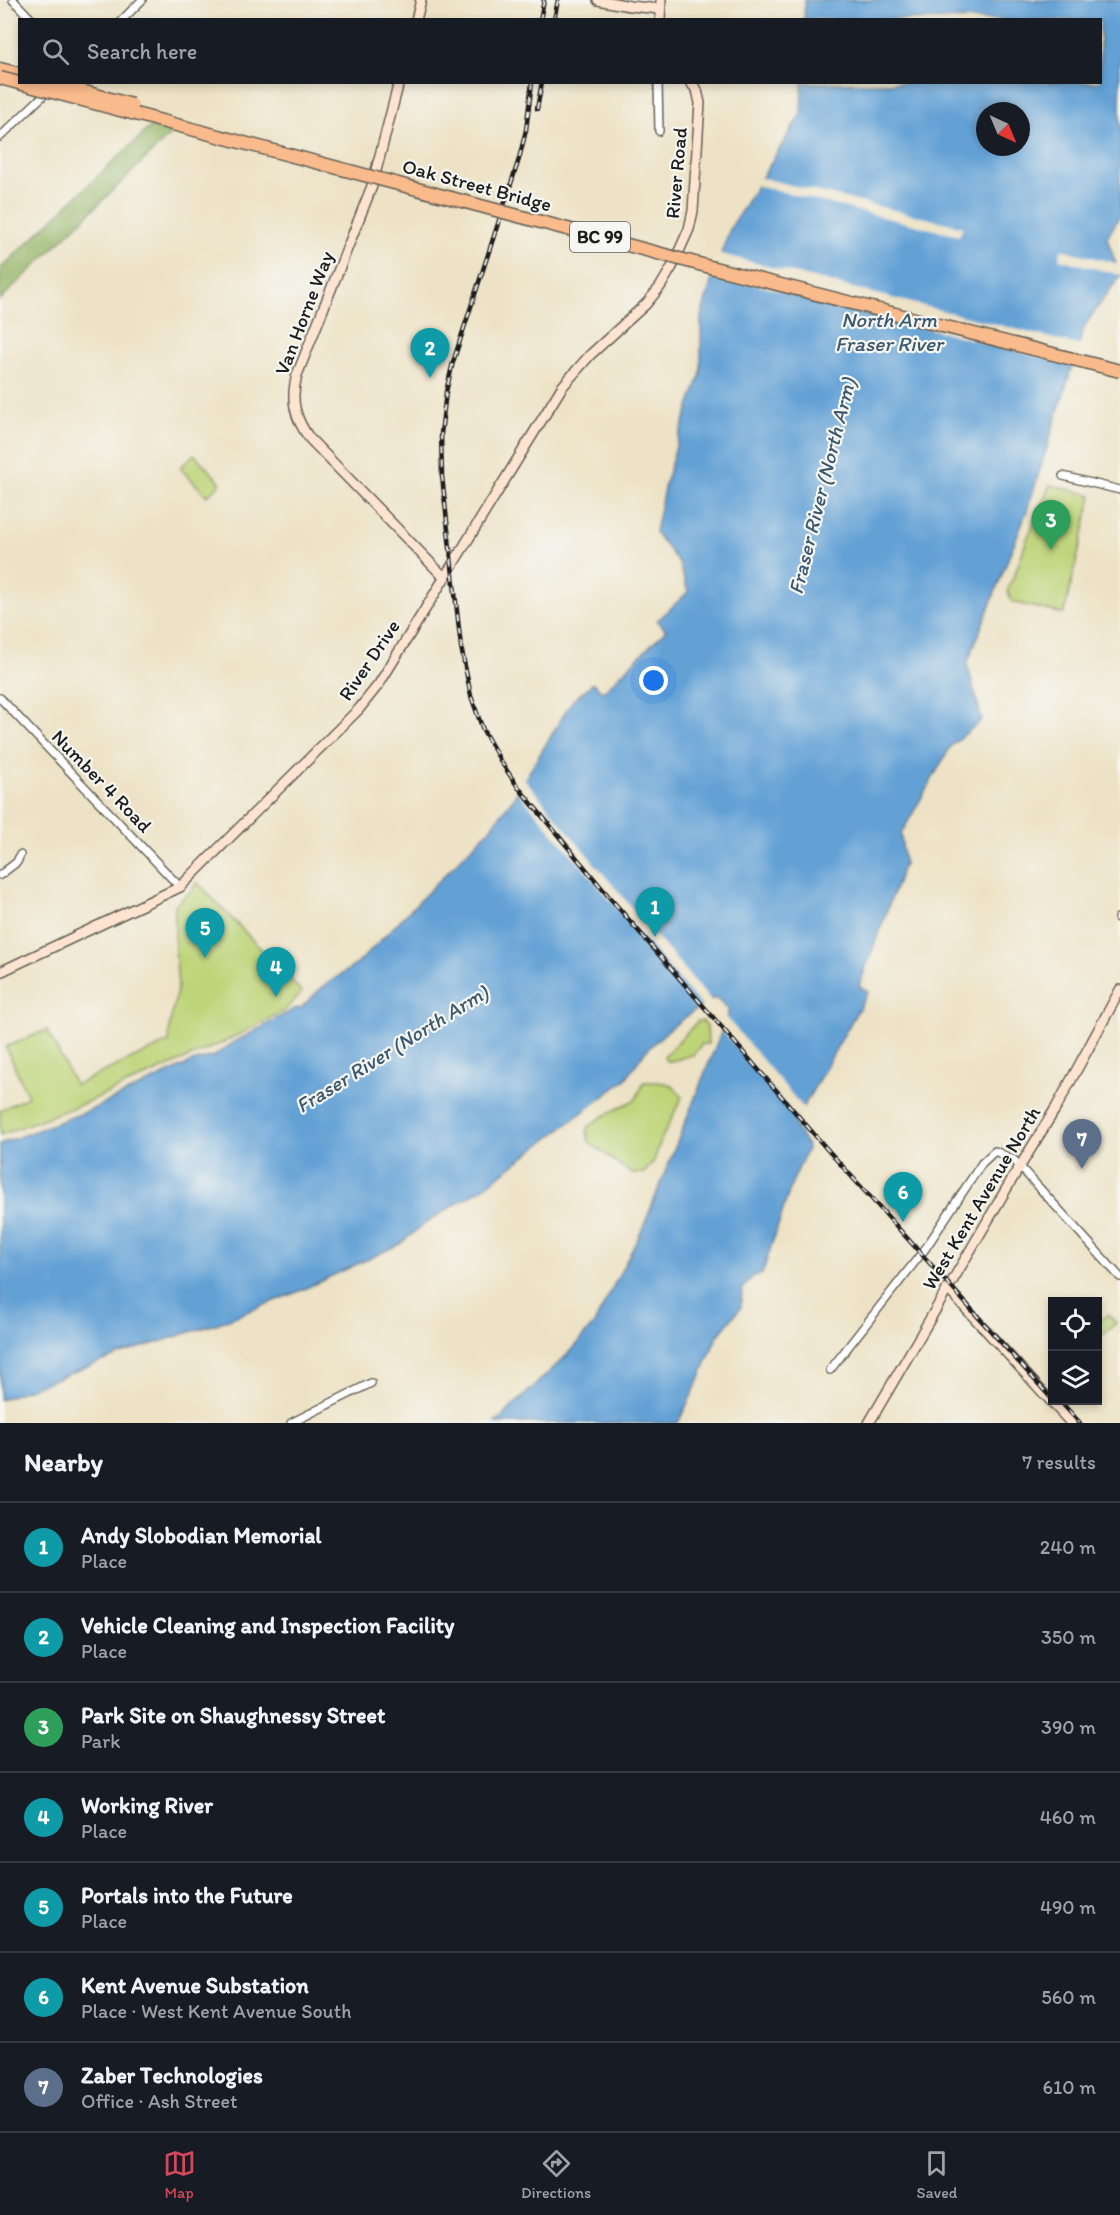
<!DOCTYPE html>
<meta charset="utf-8">
<style>
:root{--surface:#171b24;--page:#20242c;--text:#f1f3f6;--muted:#9ea1a6;--line:#363941;--accent:#d1495b}
body{margin:0;font-family:Itim,sans-serif;background:var(--page);color:var(--text)}
.controls{position:absolute;right:18px;bottom:18px;display:grid;overflow:hidden;border-radius:0px;box-shadow:0 3px 9px #0003}
.controls button{width:54px;height:54px;display:grid;place-items:center;padding:0;border:0;border-bottom:2px solid var(--line);background:var(--surface);color:var(--text);font:30px sans-serif}
.compass{position:absolute;left:976px;top:102px;width:54px;height:54px;border-radius:50%;background:var(--surface);box-shadow:0 3px 9px #0003;rotate:136deg}
.you{position:absolute;left:654px;top:681px;width:21px;height:21px;margin:-15px;border:4px solid #fff;border-radius:50%;background:#1a73e8;box-shadow:0 0 0 9px #1a73e833}
.badge{display:grid;place-items:center;width:39px;height:39px;border-radius:50%;background:var(--accent);color:#fff;font-size:20px;font-weight:700}
.pin{position:absolute;translate:-50% -50px;filter:drop-shadow(0 2px 3px #0008)}
.pin::after{content:'';position:absolute;top:32px;width:21px;height:18px;background:inherit;clip-path:polygon(0 0,100% 0,50% 100%)}
.list{margin:0;padding:0;list-style:none}
h2{display:flex;justify-content:space-between;align-items:center;height:78px;margin:0;padding:0 24px;font-size:26px}
h2 small{font-size:20px;font-weight:400;color:var(--muted)}
.list li{display:grid;grid-template-columns:39px 1fr auto;gap:18px;align-items:center;box-sizing:border-box;height:90px;padding:0 24px;border-top:2px solid var(--line)}
.list b{display:block;font-size:22px;white-space:nowrap}
.list p{margin:0;font-size:20px;white-space:nowrap;color:var(--muted)}
.list em{font-size:20px;font-style:normal;color:var(--muted)}
.icon{flex:none;width:33px;height:33px;fill:none;stroke:currentColor;stroke-width:2;stroke-linecap:round;stroke-linejoin:round}
.map{position:relative;flex:none;width:1120px;height:1423px;overflow:hidden}
.search{position:absolute;background:var(--surface);box-shadow:0 3px 9px #0003;left:18px;right:18px;top:18px;height:66px;display:flex;align-items:center;gap:15px;box-sizing:border-box;padding:0 21px;border-radius:0px;color:var(--muted);font-size:22px}
.sheet{height:708px;background:var(--surface)}
nav{display:flex;justify-content:space-around;align-items:center;box-sizing:border-box;height:84px;border-top:2px solid var(--line);background:var(--surface);font-size:16px;color:var(--muted)}
nav a{display:grid;justify-items:center;gap:3px}
nav .on{color:var(--accent)}
.map>svg:first-child{display:block}
.green{fill:#bed478;stroke:#6d784a;stroke-width:1.5}
.forest{fill:#96b668;stroke:#596942;stroke-width:1.5}
.water{fill:#64a1d5;stroke:#405e78;stroke-width:1.5;fill-rule:evenodd}
.pier{fill:#ede2c5}
.lines{fill:none;stroke-linecap:round;stroke-linejoin:round}
.street-casing{stroke:#656157;stroke-width:10}
.secondary-casing{stroke:#656157;stroke-width:12}
.highway-casing{stroke:#656157;stroke-width:15}
.street{stroke:#fff;stroke-width:7}
.secondary{stroke:#fde4d1;stroke-width:9}
.highway{stroke:#fabb8c;stroke-width:12}
.rail-casing{stroke:#1c1c1c;stroke-width:4.5}
.rail{stroke:#f6f6f2;stroke-width:2;stroke-dasharray:7;stroke-linecap:butt}
.highway-bridge-casing{stroke:#656157;stroke-width:15;stroke-linecap:butt}
.highway-bridge{stroke:#fabb8c;stroke-width:12}
.labels{text-anchor:middle;stroke-width:4.5;stroke-linejoin:round;paint-order:stroke}
.shield{fill:#f6f6f2;stroke:#5d5d5c;stroke-width:1.5}
.shield-label{font-size:18px;font-weight:bold;fill:#1c1c1c}
.street-label{font-size:20px;fill:#1c1c1c;stroke:#f6f6f2}
.water-label{font-size:21px;font-style:italic;fill:#3c586f;stroke:#f6f6f2}
</style>
<div class="map">
<svg width="1120" height="1423" viewBox="0 0 1120 1423">
<rect width="100%" height="100%" fill="#f6f6f2"/>
<filter id="ink" filterUnits="userSpaceOnUse"><feTurbulence type="fractalNoise" baseFrequency=".0167" numOctaves="2"/><feDisplacementMap in="SourceGraphic" scale="12" xChannelSelector="R" yChannelSelector="G"/><feConvolveMatrix kernelMatrix="1 2 1 2 8 2 1 2 1" color-interpolation-filters="sRGB"/></filter>
<filter id="wash" filterUnits="userSpaceOnUse"><feTurbulence type="fractalNoise" baseFrequency=".008" numOctaves="4" result="noise"/><feDisplacementMap in="SourceGraphic" scale="24" xChannelSelector="R" yChannelSelector="G"/><feGaussianBlur stdDeviation="1.35" result="paint"/><feColorMatrix in="noise" values="0 0 0 0 0 0 0 0 0 0 0 0 0 0 0 0 0 1.4 0 .05"/><feComposite in="paint" operator="in"/></filter>
<g filter="url(#wash)">
<rect width="100%" height="100%" fill="#ede2c5"/>
<g class="green">
<path d="M194 454 221 483 207 496 180 468Z"/>
<path d="M1050 485 1092 495 1064 614 1012 602 1008 592 1009 585 1014 577 1027 539Z"/>
<path d="M197 882 302 992 284 1011 226 1041 85 1103 0 1135V1110L28 1097 6 1047 47 1030 75 1085 169 1042 170 1023 178 986 175 948V905L192 890Z"/>
<path d="M698 1021H703L707 1026 708 1044H702L693 1055C683 1056 677 1062 666 1061L664 1056Z"/>
<path d="M644 1082C662 1082 671 1080 682 1097L661 1140 654 1161 644 1173H631L589 1142 587 1131 588 1127 602 1117 636 1099Z"/>
<path d="M1108 1314 1116 1323 1098 1339V1323Z"/>
</g>
<path class="forest" d="M150 127 173 132 0 300V269Z"/>
<path class="water" d="M805 0H1120V215L1107 238 1120 276 1085 325 1028 508 967 664 982 720 951 746 901 834 904 864 859 986 868 992 795 1122V1127L806 1143 807 1149 792 1183 762 1274 753 1276 742 1290 741 1307 717 1337 698 1382 678 1423H495L564 1358 594 1324 642 1230 728 1015V1009L717 998 709 1000 668 1030 644 1053 625 1080 483 1188 428 1221 400 1244 302 1290 219 1323 124 1353 0 1400V1144L88 1111 192 1062 214 1056 233 1043 294 1009 301 1008 322 987 357 964 489 830 513 799 572 701 593 683 603 692 666 630 657 621 688 592 679 563 655 532 664 488 679 436 701 373V317L712 278 730 229 801 114 802 83 1100 82V20L804 19ZM985 111H1021V147H985Z"/>
<g class="pier">
<path d="M758 177 963 227 959 236 754 185Z"/>
<path d="M1061 249 1119 264 1120 275 1059 259Z"/>
<path d="M718 253 805 276 1082 346 1076 366 800 296 711 273Z"/>
<path d="M523 777 584 851 712 1002 703 1008 525 800 516 788Z"/>
<path d="M725 1016 805 1110 799 1121 720 1028Z"/>
</g>
</g>
<g filter="url(#ink)">
<g class="lines">
<defs>
<g id="street">
<path d="M13 0 32 20"/>
<path d="M122 20 142 0"/>
<path d="M658 82 659 131"/>
<path d="M0 137 48 91"/>
<path d="M1063 476 1120 490"/>
<path d="M0 698 180 887"/>
<path d="M0 875 17 862 20 855"/>
<path d="M1118 918 1120 919"/>
<path d="M830 1370 925 1249 982 1163 995 1151 1014 1160 1120 1277"/>
<path d="M291 1423 371 1383"/>
</g>
<g id="secondary">
<path d="M598 0 630 6 660 9"/>
<path d="M416 20 421 0"/>
<path d="M660 20 661 0"/>
<path d="M399 82 372 186 297 375C290 400 295 419 310 439L444 577"/>
<path d="M0 972 180 887 359 709 379 684 562 387 590 355 646 304 660 287 672 267 689 229 693 211 700 103 697 90 690 82"/>
<path d="M947 1288 1071 1423"/>
<path d="M869 1423 1011 1181 1057 1106 1120 990"/>
</g>
<path id="highway" d="M0 69 20 74"/>
</defs>
<use href="#street" class="street-casing"/>
<use href="#secondary" class="secondary-casing"/>
<use href="#highway" class="highway-casing"/>
<use href="#street" class="street"/>
<use href="#secondary" class="secondary"/>
<use href="#highway" class="highway"/>
<defs>
<g id="rail">
<path d="M540 20 544 0"/>
<path d="M554 20 558 0"/>
<path d="M532 82 526 130 519 159 453 362 446 392 441 434 442 476 461 647 471 696 483 730 501 762 518 787 610 898 826 1148 1052 1399"/>
<path d="M537 109 542 82"/>
<path d="M1059 1400 1080 1423"/>
</g>
</defs>
<use href="#rail" class="rail-casing"/>
<use href="#rail" class="rail"/>
<defs>
<g id="highway-bridge">
<path d="M0 78 710 267 1120 371"/>
<path d="M49 82 132 105"/>
</g>
</defs>
<use href="#highway-bridge" class="highway-bridge-casing"/>
<use href="#highway-bridge" class="highway-bridge"/>
</g>
</g>
<g class="labels">
<rect class="shield" x="570" y="222" width="60" height="30" rx="4.5"/>
<g class="shield-label">
<text x="600" y="243">BC 99</text>
</g>
<g class="street-label">
<text transform="translate(676 173) rotate(-85)" y="7">River Road</text>
<text transform="translate(477 185) rotate(15)" y="7">Oak Street Bridge</text>
<text transform="translate(304 313) rotate(-69)" y="7">Van Horne Way</text>
<text transform="translate(369 660) rotate(-56)" y="7">River Drive</text>
<text transform="translate(102 781) rotate(46)" y="7">Number 4 Road</text>
<text transform="translate(981 1198) rotate(-59)" y="7">West Kent Avenue North</text>
</g>
<g class="water-label">
<text x="889" y="327">North Arm<tspan x="889" dy="24">Fraser River</tspan></text>
<text transform="translate(822 486) rotate(-76)" y="7">Fraser River (North Arm)</text>
<text transform="translate(392 1049) rotate(-32)" y="7">Fraser River (North Arm)</text>
</g>
</g>
</svg>
<div class="controls">
<button><svg class="icon" aria-label="locate" viewBox="0 0 24 24"><circle cx="12" cy="12" r="6"/><path d="M12 2v4M12 18v4M2 12h4M18 12h4"/></svg></button>
<button><svg class="icon" aria-label="layers" viewBox="0 0 24 24"><path d="M12 4l9 5-9 5-9-5zM3 14l9 5 9-5"/></svg></button>
</div>
<svg class="compass" viewBox="-18 -18 36 36"><path d="M0-13l5 13h-10z" fill="#e53935"/><path d="M0 13l5-13h-10z" fill="#9ea1a6"/></svg>
<div class="you"></div>
<div class="pin badge" style="left:655px;top:937px;background:#0f9aa8">1</div>
<div class="pin badge" style="left:430px;top:378px;background:#0f9aa8">2</div>
<div class="pin badge" style="left:1051px;top:550px;background:#2e9e5b">3</div>
<div class="pin badge" style="left:276px;top:997px;background:#0f9aa8">4</div>
<div class="pin badge" style="left:205px;top:958px;background:#0f9aa8">5</div>
<div class="pin badge" style="left:903px;top:1222px;background:#0f9aa8">6</div>
<div class="pin badge" style="left:1082px;top:1169px;background:#5c6f8a">7</div>
<div class="search"><svg class="icon" aria-label="search" viewBox="0 0 24 24"><circle cx="10" cy="10" r="6"/><path d="M15 15l6 6"/></svg>Search here</div>
</div>
<section class="sheet">
<h2>Nearby<small>7 results</small></h2>
<ul class="list">
<li><span class="badge" style="background:#0f9aa8">1</span><div><b>Andy Slobodian Memorial</b><p>Place</p></div><em>240 m</em></li>
<li><span class="badge" style="background:#0f9aa8">2</span><div><b>Vehicle Cleaning and Inspection Facility</b><p>Place</p></div><em>350 m</em></li>
<li><span class="badge" style="background:#2e9e5b">3</span><div><b>Park Site on Shaughnessy Street</b><p>Park</p></div><em>390 m</em></li>
<li><span class="badge" style="background:#0f9aa8">4</span><div><b>Working River</b><p>Place</p></div><em>460 m</em></li>
<li><span class="badge" style="background:#0f9aa8">5</span><div><b>Portals into the Future</b><p>Place</p></div><em>490 m</em></li>
<li><span class="badge" style="background:#0f9aa8">6</span><div><b>Kent Avenue Substation</b><p>Place · West Kent Avenue South</p></div><em>560 m</em></li>
<li><span class="badge" style="background:#5c6f8a">7</span><div><b>Zaber Technologies</b><p>Office · Ash Street</p></div><em>610 m</em></li>
</ul>
</section>
<nav>
<a class="on"><svg class="icon" aria-label="map" viewBox="0 0 24 24"><path d="M3 6l6-2 6 2 6-2v14l-6 2-6-2-6 2zM9 4v14M15 6v14"/></svg>Map</a>
<a><svg class="icon" aria-label="directions" viewBox="0 0 24 24"><path d="M12 3l9 9-9 9-9-9zM9 14v-3h6M13 9l2 2-2 2"/></svg>Directions</a>
<a><svg class="icon" aria-label="saved" viewBox="0 0 24 24"><path d="M7 4h10v16l-5-4-5 4z"/></svg>Saved</a>
</nav>
